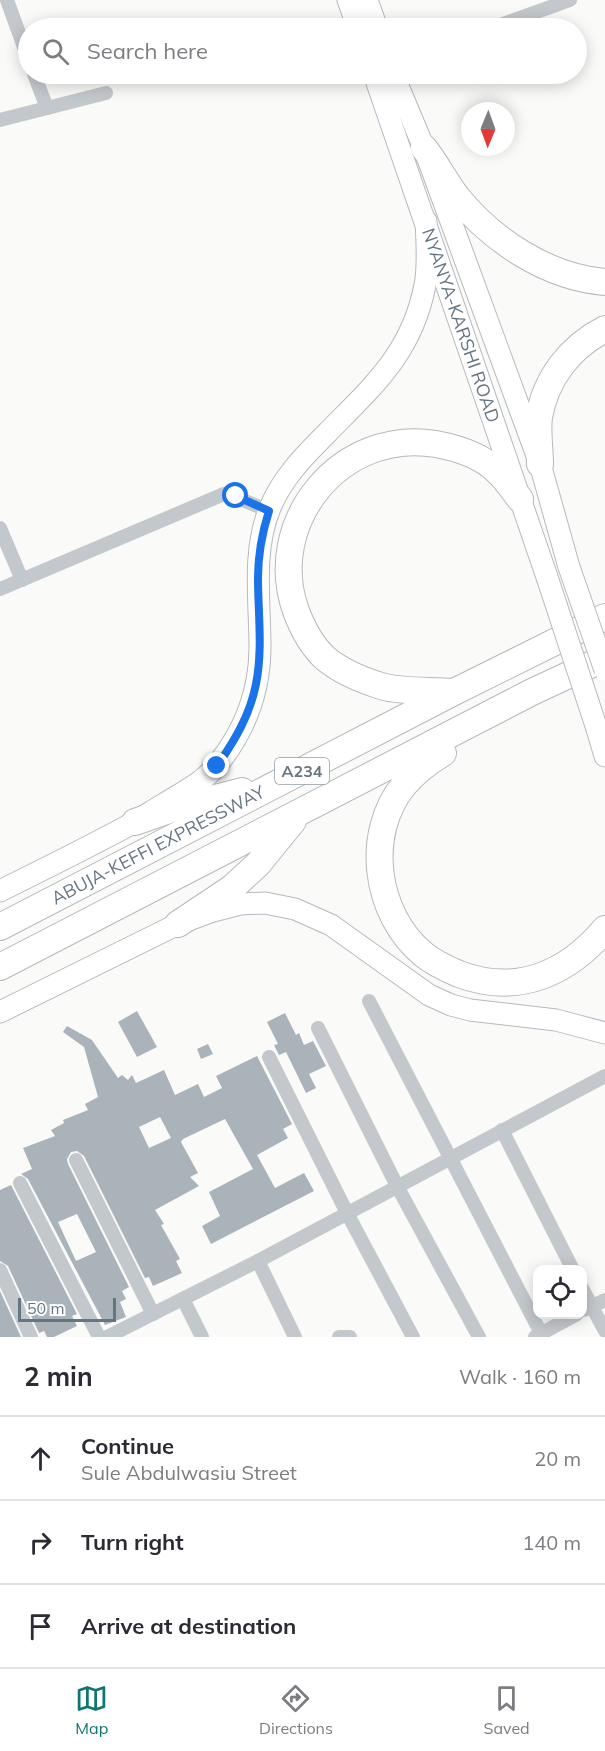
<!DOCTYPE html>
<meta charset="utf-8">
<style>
:root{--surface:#fff;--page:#f2f2f3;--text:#2b2b33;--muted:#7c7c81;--line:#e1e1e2;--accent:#0f766e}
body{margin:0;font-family:Mulish,sans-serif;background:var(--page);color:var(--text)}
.controls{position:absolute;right:18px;bottom:18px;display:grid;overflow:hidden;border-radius:12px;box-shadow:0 3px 15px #0003}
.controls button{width:54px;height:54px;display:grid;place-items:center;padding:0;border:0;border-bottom:2px solid var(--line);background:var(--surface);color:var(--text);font:30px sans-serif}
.compass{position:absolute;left:461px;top:102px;width:54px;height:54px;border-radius:50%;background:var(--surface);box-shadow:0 3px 15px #0003;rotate:181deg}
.scale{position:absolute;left:18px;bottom:15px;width:98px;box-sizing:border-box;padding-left:6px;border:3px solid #657683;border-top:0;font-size:16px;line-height:21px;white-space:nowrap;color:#657683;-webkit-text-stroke:4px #fff;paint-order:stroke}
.stop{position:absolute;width:18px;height:18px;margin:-14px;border:4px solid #1a73e8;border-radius:50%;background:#fff}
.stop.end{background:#1a73e8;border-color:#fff;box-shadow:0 2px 6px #0008}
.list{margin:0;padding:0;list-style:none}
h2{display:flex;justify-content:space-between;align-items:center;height:78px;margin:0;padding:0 24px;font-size:26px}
h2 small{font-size:20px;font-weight:400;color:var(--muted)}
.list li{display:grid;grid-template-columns:39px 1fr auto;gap:18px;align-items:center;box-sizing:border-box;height:84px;padding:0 24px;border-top:2px solid var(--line)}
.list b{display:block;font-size:22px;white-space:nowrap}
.list p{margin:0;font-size:20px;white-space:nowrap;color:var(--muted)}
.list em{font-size:20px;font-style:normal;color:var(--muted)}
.icon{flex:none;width:33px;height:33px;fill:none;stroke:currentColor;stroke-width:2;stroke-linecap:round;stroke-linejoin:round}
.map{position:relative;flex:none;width:605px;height:1337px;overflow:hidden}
.search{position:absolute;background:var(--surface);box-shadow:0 3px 15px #0003;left:18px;right:18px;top:18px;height:66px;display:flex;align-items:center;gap:15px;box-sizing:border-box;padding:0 21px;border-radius:33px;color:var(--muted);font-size:22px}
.sheet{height:330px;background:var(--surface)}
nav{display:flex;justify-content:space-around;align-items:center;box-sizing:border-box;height:84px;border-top:2px solid var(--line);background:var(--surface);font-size:16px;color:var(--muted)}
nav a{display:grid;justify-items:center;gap:3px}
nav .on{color:var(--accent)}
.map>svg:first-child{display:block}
.building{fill:#aab3b9;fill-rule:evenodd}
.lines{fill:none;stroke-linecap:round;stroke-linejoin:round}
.primary-casing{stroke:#b5babe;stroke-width:23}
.highway-casing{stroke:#b4b9bd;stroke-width:28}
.street{stroke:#c3c8cc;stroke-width:14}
.primary{stroke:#fff;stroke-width:21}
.highway{stroke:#fff;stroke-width:26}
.primary-bridge-casing{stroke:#b5babe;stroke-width:23;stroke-linecap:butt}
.primary-bridge{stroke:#fff;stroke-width:21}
.route{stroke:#1a73e8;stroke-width:8}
.labels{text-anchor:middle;stroke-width:6;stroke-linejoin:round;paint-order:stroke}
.shield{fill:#fff;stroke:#939fa8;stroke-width:1.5}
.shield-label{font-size:16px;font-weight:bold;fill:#657683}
.street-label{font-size:18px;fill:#657683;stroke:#fff}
</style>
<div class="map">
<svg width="605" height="1337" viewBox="0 0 605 1337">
<rect width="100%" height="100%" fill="#fafaf8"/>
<g class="building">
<path d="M137 1011 157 1047 137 1057 118 1022Z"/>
<path d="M285 1013 296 1035 299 1033 304 1045 313 1041 326 1066 309 1074 316 1088 306 1093 286 1052 279 1055 274 1045 278 1044 267 1022Z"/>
<path d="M67 1026 92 1040 118 1078 122 1075 128 1080 132 1075 136 1083 164 1070 175 1095 198 1084 204 1097 222 1088 216 1076 257 1056 292 1124 283 1129 288 1138 257 1155 275 1188 304 1173 314 1191 211 1244 202 1226 220 1216 209 1192 253 1169 225 1119 183 1139 181 1142 198 1173 190 1177 199 1186 155 1210 164 1224 161 1225 180 1259 176 1261 182 1273 153 1286 149 1277 145 1278 84 1156 77 1151 71 1152 67 1159 68 1164 129 1287 122 1291 126 1299 120 1302 126 1317 105 1325 28 1179 21 1174 32 1169 23 1148 55 1136 51 1130 64 1123 63 1120 88 1110 85 1104 98 1097 84 1047 63 1032ZM160 1117 171 1138 149 1148 139 1127ZM77 1214 96 1252 76 1261 58 1222Z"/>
<path d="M208 1044 213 1054 201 1059 197 1049Z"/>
<path d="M11 1185 77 1314 72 1316 77 1326 54 1337H47L44 1331 39 1333 8 1266 0 1261V1190Z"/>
<path d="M0 1291 21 1337H0Z"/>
</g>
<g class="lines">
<defs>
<g id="primary">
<path d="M348 0 358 28"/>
<path d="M367 0 377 28"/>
<path id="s1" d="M374 74 547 577"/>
<path d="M393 74 424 148 540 464 569 567"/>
<path d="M597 729 605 756"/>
<path d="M0 891C44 869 89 847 133 823 144 817 153 810 164 804 183 792 204 782 218 764 245 730 260 690 260 647 260 601 252 551 270 508 282 478 305 455 327 433 373 386 412 353 425 285 429 265 427 242 426 221"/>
<path d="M0 1012 178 924 213 911 240 904 265 903 295 909 331 925 429 995 451 1005 470 1010 556 1020 605 1033"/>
</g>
<g id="highway">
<path d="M424 148C436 163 445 181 457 197 493 241 547 277 605 282"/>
<path d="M540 464C540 449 537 432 539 417 546 378 570 347 605 329"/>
<path d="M453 692C432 690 400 692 381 686 362 680 340 671 325 658 312 646 302 627 296 611 264 522 341 428 436 444 457 448 481 455 497 471 506 479 513 490 520 499"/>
<path d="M443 753C428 762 415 772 404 785 364 834 375 914 423 954 434 963 447 969 459 974 517 996 567 974 605 929"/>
<path d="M135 822 172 809 242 791"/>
<path d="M178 924 232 888 258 864 293 821"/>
<path id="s2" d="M0 927 454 692 605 617"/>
<path d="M0 967 532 692 605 658"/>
</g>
</defs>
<use href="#primary" class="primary-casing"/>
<use href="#highway" class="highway-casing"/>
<g class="street">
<path d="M7 0 28 58"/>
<path d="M492 28 570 0"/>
<path d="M34 74 47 108"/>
<path d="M0 120 106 93"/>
<path d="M0 528 22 580"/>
<path d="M0 589 224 494 236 497 269 511"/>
<path d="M369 1001 543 1337"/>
<path d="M318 1028 397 1186 479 1337"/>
<path d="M269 1057 347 1213 413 1337"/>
<path d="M502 1130 573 1270"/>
<path d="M76 1160 153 1314"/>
<path d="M20 1183 99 1337"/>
<path d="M258 1261 295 1337"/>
<path d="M0 1270 31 1337"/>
<path d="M582 1288 605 1331"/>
<path d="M183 1299 202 1337"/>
<path d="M584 1310 605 1300"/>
<path d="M107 1337 258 1261 605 1076"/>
<path d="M339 1337H350"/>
<path d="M535 1337 577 1314"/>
</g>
<use href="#primary" class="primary"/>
<use href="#highway" class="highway"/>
<defs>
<g id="primary-bridge">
<path d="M569 567 605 670"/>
<path d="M547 577 597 729"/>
</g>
</defs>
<use href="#primary-bridge" class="primary-bridge-casing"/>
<use href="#primary-bridge" class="primary-bridge"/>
</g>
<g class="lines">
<path class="route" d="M217 766C235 740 250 715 256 684 263 649 258 613 258 578 258 555 262 533 269 511L236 496"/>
</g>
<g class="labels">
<rect class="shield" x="275" y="758" width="54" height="26" rx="4.5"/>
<g class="shield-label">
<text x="302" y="777">A234</text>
</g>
<g class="street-label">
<text dy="6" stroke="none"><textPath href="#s1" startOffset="266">NYANYA-KARSHI ROAD</textPath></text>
<text dy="6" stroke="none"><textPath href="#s2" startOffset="178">ABUJA-KEFFI EXPRESSWAY</textPath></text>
</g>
</g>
</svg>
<div class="controls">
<button><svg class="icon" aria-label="locate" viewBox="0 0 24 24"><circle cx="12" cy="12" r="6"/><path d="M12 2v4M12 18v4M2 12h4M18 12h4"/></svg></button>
</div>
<svg class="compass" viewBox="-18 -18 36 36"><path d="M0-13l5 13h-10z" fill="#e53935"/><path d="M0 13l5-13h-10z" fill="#7c7c81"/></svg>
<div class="scale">50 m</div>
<div class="stop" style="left:236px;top:496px"></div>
<div class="stop end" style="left:217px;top:766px"></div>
<div class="search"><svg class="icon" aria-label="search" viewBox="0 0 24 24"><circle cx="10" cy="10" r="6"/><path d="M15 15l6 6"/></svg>Search here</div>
</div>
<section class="sheet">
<h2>2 min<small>Walk · 160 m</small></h2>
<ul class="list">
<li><svg class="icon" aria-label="ahead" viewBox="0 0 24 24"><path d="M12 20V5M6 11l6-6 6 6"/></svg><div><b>Continue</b><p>Sule Abdulwasiu Street</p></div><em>20 m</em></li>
<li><svg class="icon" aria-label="right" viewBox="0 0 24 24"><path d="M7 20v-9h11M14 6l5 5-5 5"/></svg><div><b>Turn right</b></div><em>140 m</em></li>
<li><svg class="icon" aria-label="arrive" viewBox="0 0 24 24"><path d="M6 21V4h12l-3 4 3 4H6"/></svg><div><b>Arrive at destination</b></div></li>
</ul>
</section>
<nav>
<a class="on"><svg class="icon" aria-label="map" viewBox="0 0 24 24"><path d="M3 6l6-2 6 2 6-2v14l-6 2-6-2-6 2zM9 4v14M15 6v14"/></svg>Map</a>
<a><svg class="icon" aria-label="directions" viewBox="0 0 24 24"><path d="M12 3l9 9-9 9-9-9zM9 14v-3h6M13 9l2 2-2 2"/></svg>Directions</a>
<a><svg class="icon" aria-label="saved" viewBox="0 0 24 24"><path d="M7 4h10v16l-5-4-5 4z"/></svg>Saved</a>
</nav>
